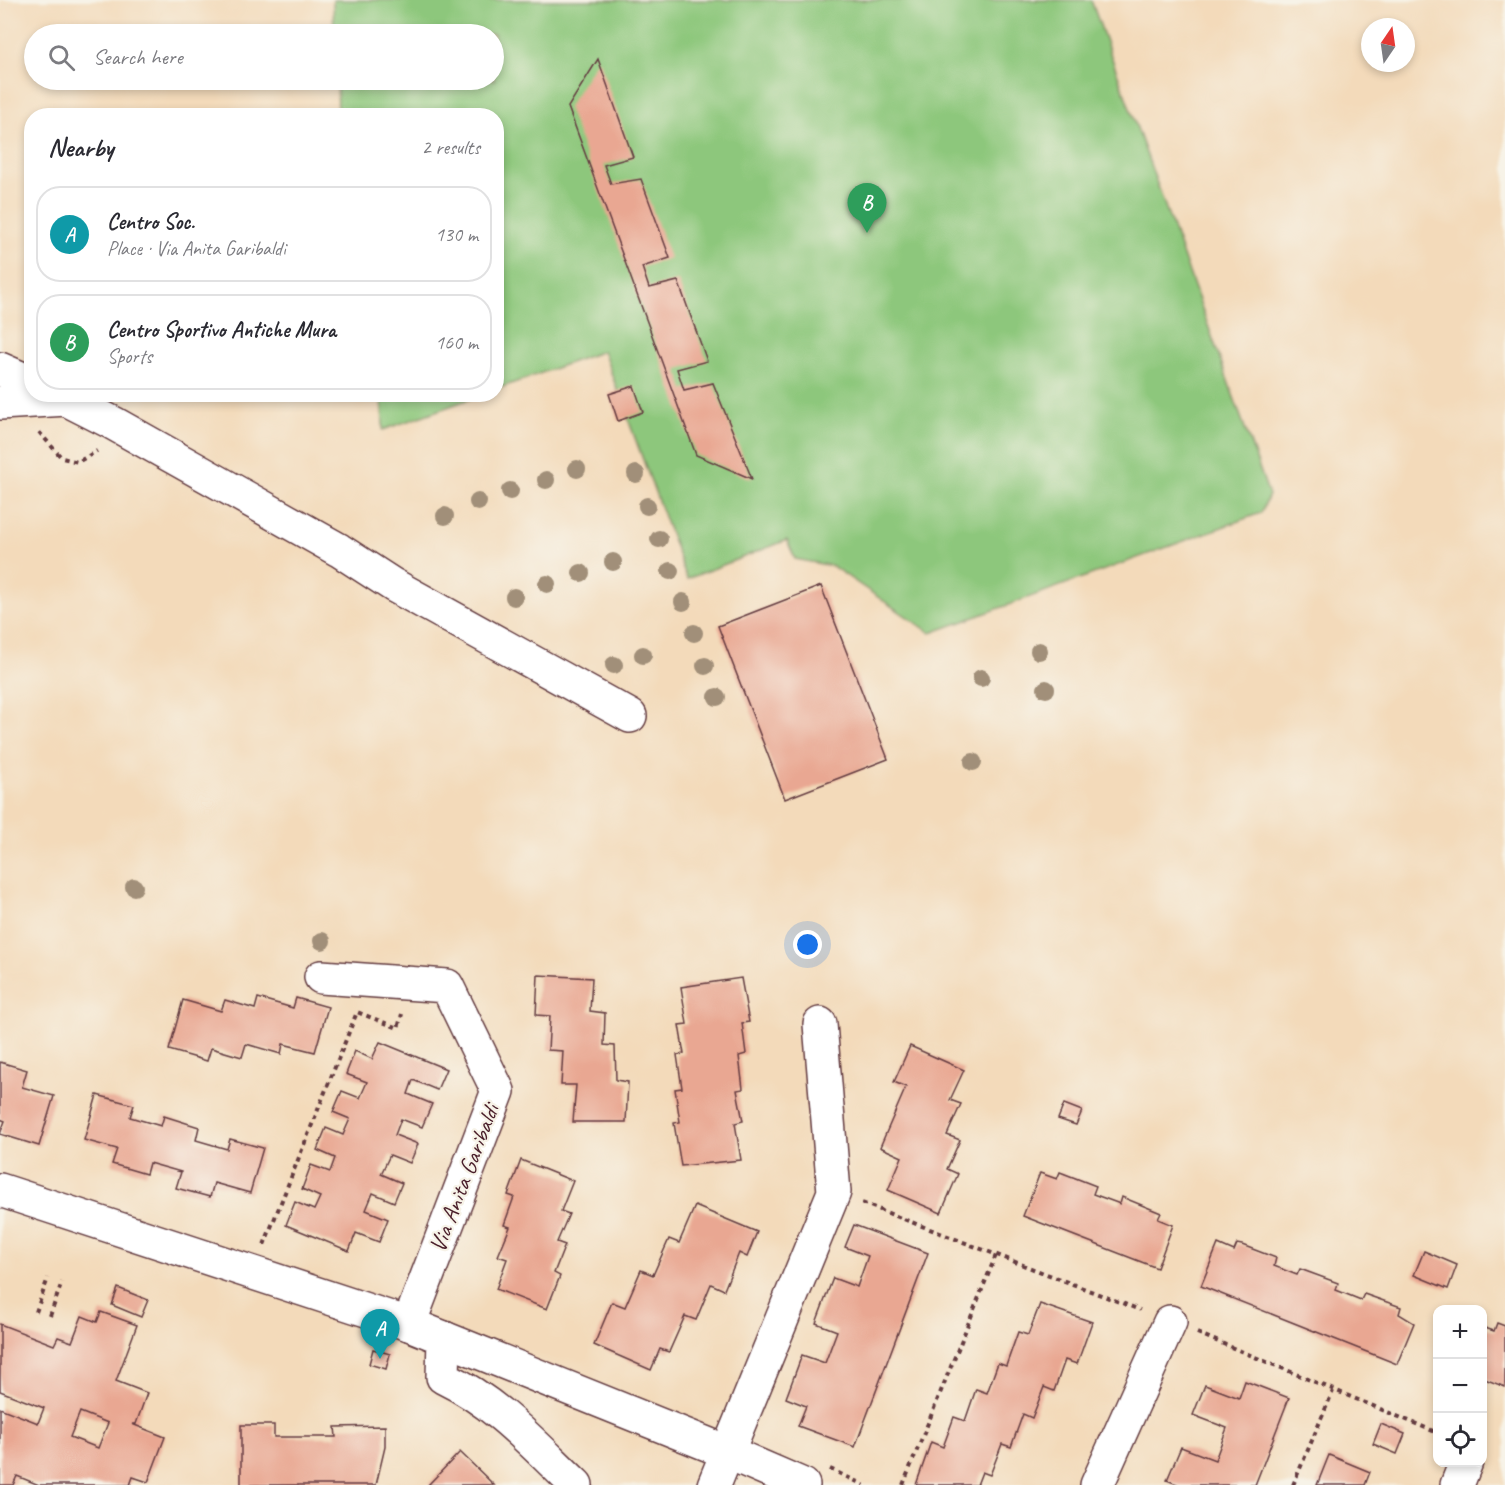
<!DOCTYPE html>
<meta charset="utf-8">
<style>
:root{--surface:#fff;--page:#f2f2f3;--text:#2b2b33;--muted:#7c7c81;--line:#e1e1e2;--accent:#0b8043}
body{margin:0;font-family:Caveat,sans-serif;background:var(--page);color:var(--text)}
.controls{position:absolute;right:18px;bottom:18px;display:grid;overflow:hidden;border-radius:12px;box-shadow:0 3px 9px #0003}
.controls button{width:54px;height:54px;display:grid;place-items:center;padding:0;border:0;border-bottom:2px solid var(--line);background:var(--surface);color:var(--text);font:30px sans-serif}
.compass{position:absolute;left:1361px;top:18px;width:54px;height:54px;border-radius:50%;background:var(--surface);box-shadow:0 3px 9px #0003;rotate:13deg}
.you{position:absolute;left:808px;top:945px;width:21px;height:21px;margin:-15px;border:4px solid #fff;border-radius:50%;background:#1a73e8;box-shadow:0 0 0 9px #1a73e833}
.badge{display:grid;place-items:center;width:39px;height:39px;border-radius:50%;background:var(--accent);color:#fff;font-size:20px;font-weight:700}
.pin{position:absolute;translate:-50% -50px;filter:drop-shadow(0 2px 3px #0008)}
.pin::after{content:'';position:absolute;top:32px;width:21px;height:18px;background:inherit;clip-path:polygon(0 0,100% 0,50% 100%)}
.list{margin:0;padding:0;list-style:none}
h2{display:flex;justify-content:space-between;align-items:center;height:78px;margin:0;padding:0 24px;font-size:26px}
h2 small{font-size:20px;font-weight:400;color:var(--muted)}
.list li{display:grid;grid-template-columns:39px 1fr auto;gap:18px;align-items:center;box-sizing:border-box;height:96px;margin:0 12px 12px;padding:0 12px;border:2px solid var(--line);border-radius:24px}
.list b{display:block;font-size:22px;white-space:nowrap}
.list p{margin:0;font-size:20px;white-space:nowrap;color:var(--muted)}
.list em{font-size:20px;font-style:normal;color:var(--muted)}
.icon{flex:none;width:33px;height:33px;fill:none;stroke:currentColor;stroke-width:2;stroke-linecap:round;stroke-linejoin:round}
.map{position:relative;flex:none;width:1505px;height:1485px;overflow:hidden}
.search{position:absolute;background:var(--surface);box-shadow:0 3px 9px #0003;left:24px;top:24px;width:480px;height:66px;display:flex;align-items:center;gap:15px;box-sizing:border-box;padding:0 21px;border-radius:33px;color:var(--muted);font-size:22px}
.panel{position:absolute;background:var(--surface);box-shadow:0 3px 9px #0003;left:24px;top:108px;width:480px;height:294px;border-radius:24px}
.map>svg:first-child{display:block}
.green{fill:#8dc77b;stroke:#6c7353;stroke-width:1.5}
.building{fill:#e9a792;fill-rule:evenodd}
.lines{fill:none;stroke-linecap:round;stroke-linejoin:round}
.minor-casing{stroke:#633b40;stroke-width:36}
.path{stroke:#633b40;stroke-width:4;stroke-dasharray:4.5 4.5;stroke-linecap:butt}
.minor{stroke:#fff;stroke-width:33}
.tree{fill:#a18f79}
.labels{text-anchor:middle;stroke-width:4.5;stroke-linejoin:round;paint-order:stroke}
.street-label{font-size:24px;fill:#4a1f2b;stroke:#f7f3e8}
</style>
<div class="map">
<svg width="1505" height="1485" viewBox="0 0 1505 1485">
<rect width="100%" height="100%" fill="#f7f3e8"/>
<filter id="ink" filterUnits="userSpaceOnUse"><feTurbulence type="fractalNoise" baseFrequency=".0167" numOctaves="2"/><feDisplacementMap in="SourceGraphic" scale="12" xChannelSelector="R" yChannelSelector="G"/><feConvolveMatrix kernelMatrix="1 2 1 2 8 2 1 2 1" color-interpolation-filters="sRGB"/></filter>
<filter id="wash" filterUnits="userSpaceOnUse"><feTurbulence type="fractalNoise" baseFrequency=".008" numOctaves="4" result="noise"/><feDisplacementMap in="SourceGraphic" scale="24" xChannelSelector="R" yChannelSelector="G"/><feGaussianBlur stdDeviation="1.35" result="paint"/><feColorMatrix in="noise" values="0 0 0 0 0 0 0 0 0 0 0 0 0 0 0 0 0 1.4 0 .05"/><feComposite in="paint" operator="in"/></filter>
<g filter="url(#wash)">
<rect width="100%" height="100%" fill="#f3daba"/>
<g class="green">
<path d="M333 0H1091L1269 495 1261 513 931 633 832 566 795 559 787 540 687 579 603 351 497 389 496 116 338 115 337 80H494V34H334Z"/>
<path d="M382 394H481V395L383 430Z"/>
</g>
<g id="blocks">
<g class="building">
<path d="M598 59 633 157 604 165 611 184 641 179 670 258 642 267 649 288 678 281 707 361 677 369 684 390 713 383 752 479 696 455 568 107Z"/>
<path d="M634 386 643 412 618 421 609 394Z"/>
<path d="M821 586 888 759 785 799 718 626Z"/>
<path d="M538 975 592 978 590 1011 605 1013 604 1045 615 1046 616 1080 628 1082 626 1122H573L576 1085H561L563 1051 548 1050 550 1016 536 1015Z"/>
<path d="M741 978 749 1022 742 1023 746 1054 739 1056 743 1089 737 1090 743 1121 735 1123 741 1160 681 1166 674 1123 680 1122 675 1089 682 1088 677 1055 684 1054 679 1025 687 1024 681 987Z"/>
<path d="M258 998 293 1008 296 998 328 1007 315 1052 283 1044 281 1054 246 1044 242 1057 211 1048 207 1061 169 1050 183 1000 221 1011 225 1000 255 1009Z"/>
<path d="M380 1042 446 1069 437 1090 413 1080 408 1094 432 1104 422 1127 401 1119 395 1135 418 1144 410 1163 390 1155 381 1174 402 1183 394 1202 373 1193 366 1210 388 1219 379 1242 356 1233 349 1251 286 1225 295 1202 314 1210 320 1197 302 1189 311 1165 330 1172 335 1158 317 1150 326 1128 343 1135 350 1119 333 1112 342 1091 360 1098 367 1082 346 1074 355 1051 372 1059Z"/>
<path d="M910 1046 964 1070 950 1100 961 1104 947 1135 960 1140 947 1169 958 1174 941 1213 888 1190 902 1157 880 1147 906 1087 894 1082Z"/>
<path d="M0 1062 27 1070 22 1087 54 1096 39 1146 0 1134 5 1121 0 1119Z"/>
<path d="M97 1095 134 1105 130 1117 161 1126 164 1116 199 1127 196 1140 227 1149 230 1139 263 1148 250 1193 214 1183 210 1197 176 1188 181 1172 149 1163 146 1174 112 1164 117 1149 84 1140Z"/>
<path d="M1064 1104 1082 1111 1076 1125 1058 1119Z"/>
<path d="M521 1160 573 1181 561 1211 569 1214 557 1242 565 1245 554 1273 560 1276 547 1309 496 1289 507 1259 498 1256 510 1227 504 1225 514 1197 508 1195Z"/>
<path d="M1060 1172 1096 1186 1093 1194 1120 1204 1122 1197 1161 1213 1158 1219 1173 1225 1157 1268 1023 1216 1040 1173 1057 1179Z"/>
<path d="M695 1206 757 1232 747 1257 739 1253 724 1290 711 1284 696 1320 685 1316 669 1352 660 1349 651 1370 594 1345 612 1302 625 1307 641 1270 653 1275 669 1239 679 1243Z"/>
<path d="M854 1225 928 1253 855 1447 798 1426 806 1406 786 1398 802 1355 825 1363 837 1331 816 1323 833 1278 857 1287 868 1256 845 1247Z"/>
<path d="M1218 1244 1234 1251 1237 1244 1242 1245 1276 1258 1274 1266 1297 1275 1300 1269 1338 1283 1336 1290 1361 1300 1364 1294 1401 1307 1399 1314 1414 1323 1397 1364 1201 1286Z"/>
<path d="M1424 1251 1457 1265 1448 1289 1414 1275Z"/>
<path d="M118 1288 148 1300 141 1317 112 1305Z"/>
<path d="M1040 1304 1092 1322 1077 1364 1065 1360 1054 1391 1044 1387 1032 1418 1023 1414 1011 1447 1002 1444 990 1475 982 1472 977 1485H916L931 1442 943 1447 954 1417 965 1421 976 1389 987 1393 998 1363 1006 1366 1018 1332 1028 1335Z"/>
<path d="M101 1312 137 1325 116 1381 147 1393 136 1424H132L165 1437 148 1482 133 1477 130 1485H39L17 1476 13 1485H0V1408L38 1423 44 1408 0 1391V1324L54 1345 58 1337 72 1342 82 1316 97 1322ZM80 1412 108 1423 98 1448 70 1437Z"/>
<path d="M1497 1323 1505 1326V1387L1482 1378V1327L1494 1331Z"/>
<path d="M373 1349 390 1354 386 1369 369 1364Z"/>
<path d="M1245 1381 1289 1398 1255 1485H1179L1167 1480 1181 1447 1215 1460 1227 1428 1193 1415 1205 1385 1239 1398Z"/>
<path d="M1381 1424 1405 1434 1397 1454 1373 1444Z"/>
<path d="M241 1425H274V1437H336L335 1427 385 1426V1447L376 1485H241Z"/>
<path d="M460 1452 494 1485H428Z"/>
<path d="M1329 1455 1370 1472 1365 1485H1317Z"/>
</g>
</g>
</g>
<g filter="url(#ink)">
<use href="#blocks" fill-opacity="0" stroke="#633b40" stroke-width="1.5"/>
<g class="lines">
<defs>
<g id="minor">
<path d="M0 369 32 383"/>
<path d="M56 394 113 423 339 550 393 585 630 716"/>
<path d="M0 403 67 399"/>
<path d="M321 977 447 986 498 1091 409 1324"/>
<path d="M0 1190 409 1324 727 1452 803 1485"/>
<path d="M444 1338 443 1377C497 1403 533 1444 576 1485"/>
<path d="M714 1485 834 1192 820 1024"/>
<path d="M1097 1485 1170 1322"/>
<path d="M1457 1485 1466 1462"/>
</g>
</defs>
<use href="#minor" class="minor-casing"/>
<g class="path">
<path d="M39 432 62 458 78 462 97 451"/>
<path d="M862 1203 1140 1310"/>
<path d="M264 1245 357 1012 398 1028 402 1014"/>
<path d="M36 1312 48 1278"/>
<path d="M50 1316 62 1282"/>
<path d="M1197 1333 1438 1433"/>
<path d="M830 1469 864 1485"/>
<path d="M903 1485 996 1255"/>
<path d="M1293 1485 1333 1391"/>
</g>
<use href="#minor" class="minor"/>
</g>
<g class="tree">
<circle cx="577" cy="469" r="9"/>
<circle cx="636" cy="474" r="9"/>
<circle cx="546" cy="480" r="9"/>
<circle cx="510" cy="491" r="9"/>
<circle cx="478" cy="502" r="9"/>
<circle cx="647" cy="506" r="9"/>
<circle cx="445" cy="516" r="9"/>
<circle cx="659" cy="539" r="9"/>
<circle cx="613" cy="562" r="9"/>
<circle cx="670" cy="571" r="9"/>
<circle cx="581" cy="573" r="9"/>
<circle cx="547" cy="584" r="9"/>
<circle cx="514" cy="597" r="9"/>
<circle cx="683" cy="602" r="9"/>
<circle cx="694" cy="633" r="9"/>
<circle cx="1039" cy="651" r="9"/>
<circle cx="643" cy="655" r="9"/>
<circle cx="614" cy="665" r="9"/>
<circle cx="705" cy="666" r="9"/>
<circle cx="981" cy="678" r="9"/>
<circle cx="1046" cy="689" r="9"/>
<circle cx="717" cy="697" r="9"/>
<circle cx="973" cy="762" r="9"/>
<circle cx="134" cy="887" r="9"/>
<circle cx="322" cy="941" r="9"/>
</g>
</g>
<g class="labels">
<g class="street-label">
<text transform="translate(464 1178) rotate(-69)" y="8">Via Anita Garibaldi</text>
</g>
</g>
</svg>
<div class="controls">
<button>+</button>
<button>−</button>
<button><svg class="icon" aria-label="locate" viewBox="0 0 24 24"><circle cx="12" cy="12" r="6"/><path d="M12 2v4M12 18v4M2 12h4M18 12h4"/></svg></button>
</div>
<svg class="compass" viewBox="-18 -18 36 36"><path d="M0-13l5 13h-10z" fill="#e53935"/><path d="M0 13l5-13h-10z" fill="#7c7c81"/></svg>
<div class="you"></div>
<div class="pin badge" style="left:380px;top:1359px;background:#0f9aa8">A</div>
<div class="pin badge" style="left:867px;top:233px;background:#2e9e5b">B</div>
<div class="search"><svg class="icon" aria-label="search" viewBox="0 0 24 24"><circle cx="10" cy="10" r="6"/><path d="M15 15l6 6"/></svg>Search here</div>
<section class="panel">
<h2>Nearby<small>2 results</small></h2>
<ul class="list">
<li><span class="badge" style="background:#0f9aa8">A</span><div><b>Centro Soc.</b><p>Place · Via Anita Garibaldi</p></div><em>130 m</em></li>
<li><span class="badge" style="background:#2e9e5b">B</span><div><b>Centro Sportivo Antiche Mura</b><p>Sports</p></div><em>160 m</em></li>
</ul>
</section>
</div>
